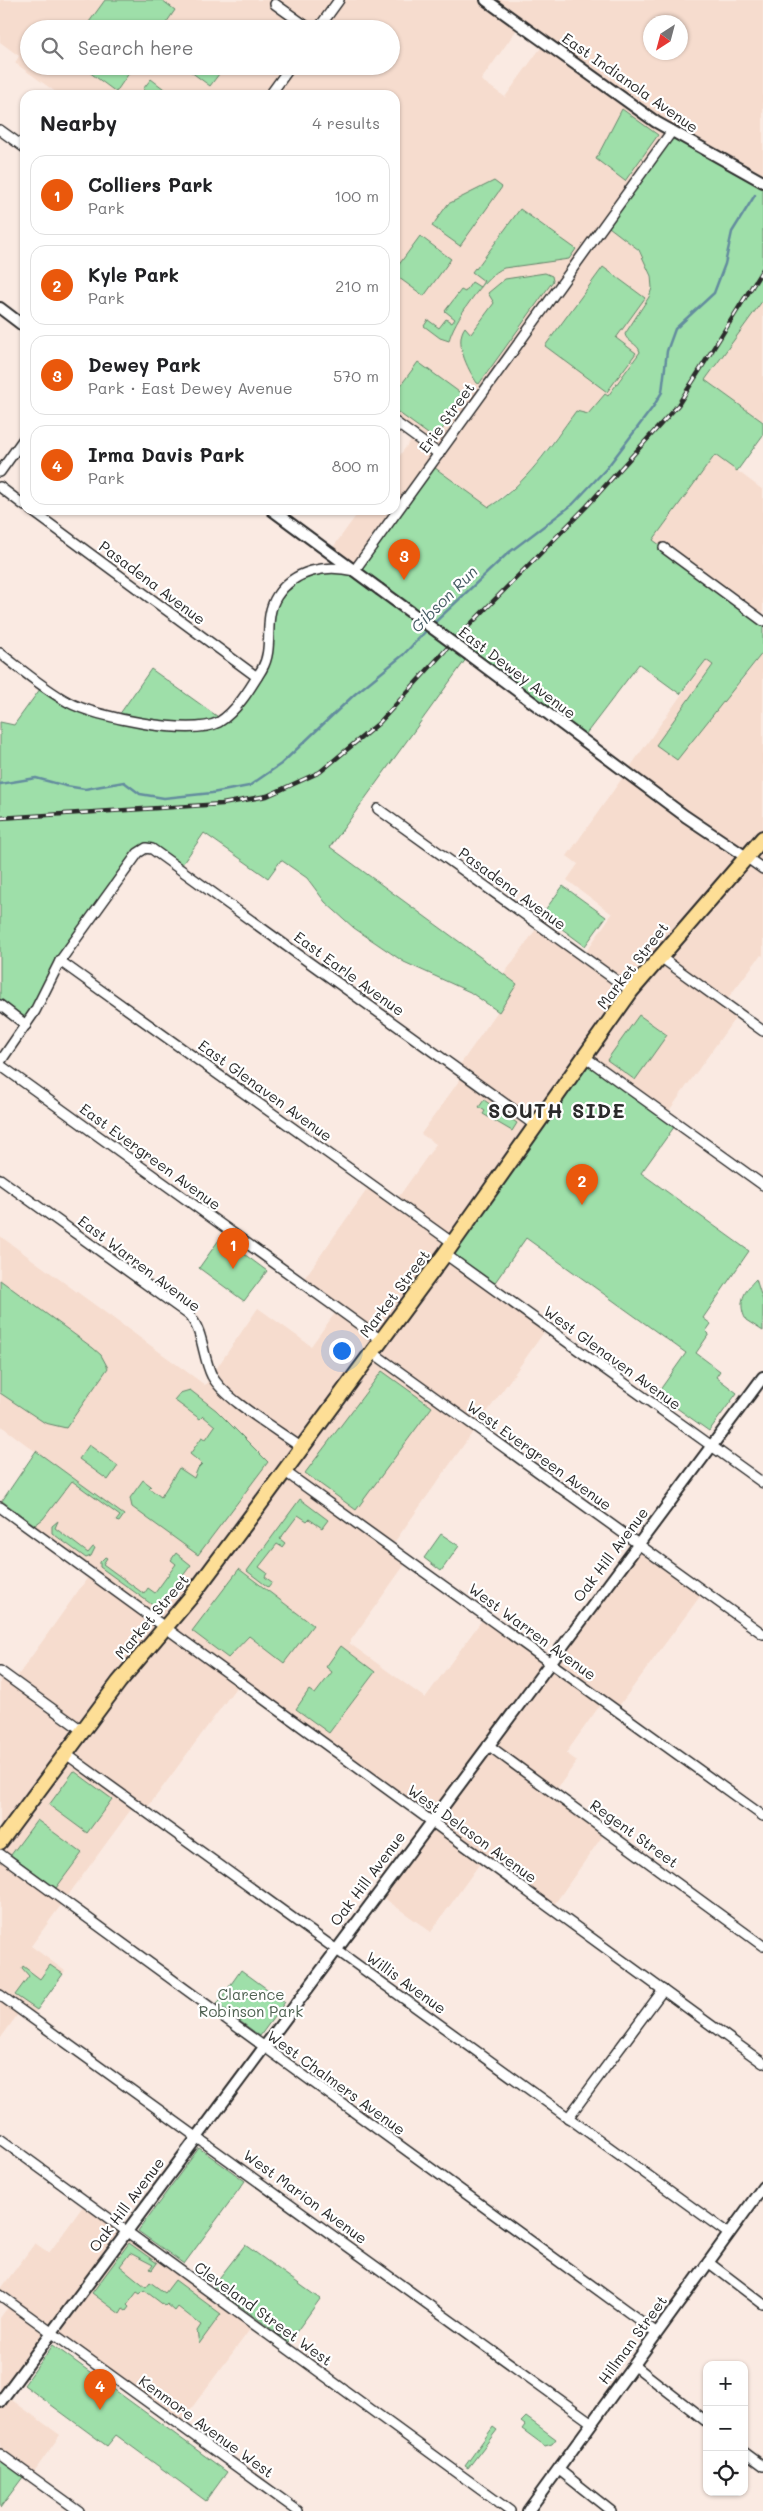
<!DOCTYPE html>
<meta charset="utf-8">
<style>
:root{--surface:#fff;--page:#f2f2f2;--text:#202124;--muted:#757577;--line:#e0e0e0;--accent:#ea580c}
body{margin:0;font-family:Mali,sans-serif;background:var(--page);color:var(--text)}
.controls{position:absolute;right:15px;bottom:15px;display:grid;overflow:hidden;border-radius:10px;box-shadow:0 1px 4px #0004}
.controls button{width:45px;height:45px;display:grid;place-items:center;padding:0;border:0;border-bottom:1px solid var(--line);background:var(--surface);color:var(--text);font:25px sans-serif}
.compass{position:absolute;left:643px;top:15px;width:45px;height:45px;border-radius:50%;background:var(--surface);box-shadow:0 1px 4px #0004;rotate:216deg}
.you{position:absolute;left:341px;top:1350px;width:18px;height:18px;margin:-12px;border:4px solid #fff;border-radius:50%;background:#1a73e8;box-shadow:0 0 0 8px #1a73e833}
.badge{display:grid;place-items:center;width:32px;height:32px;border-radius:50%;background:var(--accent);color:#fff;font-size:16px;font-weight:700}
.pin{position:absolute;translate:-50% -41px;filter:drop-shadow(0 1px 2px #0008)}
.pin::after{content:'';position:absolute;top:26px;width:18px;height:15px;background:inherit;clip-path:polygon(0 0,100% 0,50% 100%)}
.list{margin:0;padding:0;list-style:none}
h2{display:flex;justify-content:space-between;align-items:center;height:65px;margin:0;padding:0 20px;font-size:21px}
h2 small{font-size:16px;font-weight:400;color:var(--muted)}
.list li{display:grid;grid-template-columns:32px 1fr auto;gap:15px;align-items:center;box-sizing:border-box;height:80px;margin:0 10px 10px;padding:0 10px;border:1px solid var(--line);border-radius:15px}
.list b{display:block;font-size:19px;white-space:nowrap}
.list p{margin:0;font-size:16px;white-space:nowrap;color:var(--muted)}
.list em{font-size:16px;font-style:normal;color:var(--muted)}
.icon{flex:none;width:28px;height:28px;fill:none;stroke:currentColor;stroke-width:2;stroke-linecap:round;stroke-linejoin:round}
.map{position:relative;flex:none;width:763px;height:2511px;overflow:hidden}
.search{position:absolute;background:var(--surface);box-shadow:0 1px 4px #0004;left:20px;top:20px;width:380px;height:55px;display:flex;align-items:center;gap:12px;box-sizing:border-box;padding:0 18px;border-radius:28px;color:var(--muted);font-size:19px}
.panel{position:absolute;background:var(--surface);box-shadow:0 1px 4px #0004;left:20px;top:90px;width:380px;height:425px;border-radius:15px}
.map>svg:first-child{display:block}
.built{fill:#f6dcce;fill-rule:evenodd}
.green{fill:#9edfa9;stroke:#64856a}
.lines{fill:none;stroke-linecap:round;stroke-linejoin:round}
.stream{stroke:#638c9e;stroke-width:2.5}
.minor-casing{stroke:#2b2b2b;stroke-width:12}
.tertiary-casing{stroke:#2b2b2b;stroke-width:14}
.primary-casing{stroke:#2b2b2b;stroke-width:18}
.minor{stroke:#fff;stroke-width:9}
.tertiary{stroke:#fff;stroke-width:10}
.primary{stroke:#fdde96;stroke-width:14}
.rail-casing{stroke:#2b2b2b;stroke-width:4.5}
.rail{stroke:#fff;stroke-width:2.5;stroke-dasharray:8;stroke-linecap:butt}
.tertiary-bridge-casing{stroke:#2b2b2b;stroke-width:14;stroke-linecap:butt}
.tertiary-bridge{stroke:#fff;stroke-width:10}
.labels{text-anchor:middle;stroke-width:4.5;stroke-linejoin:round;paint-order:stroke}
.street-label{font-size:15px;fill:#2b2b2b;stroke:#fff}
.park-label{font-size:15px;fill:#4e6151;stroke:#fff}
.water-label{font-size:16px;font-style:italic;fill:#475c65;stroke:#fff}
.district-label{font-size:20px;font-weight:bold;letter-spacing:1px;fill:#2b2b2b;stroke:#fff}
</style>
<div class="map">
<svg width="763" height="2511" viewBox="0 0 763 2511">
<rect width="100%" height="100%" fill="#faeae2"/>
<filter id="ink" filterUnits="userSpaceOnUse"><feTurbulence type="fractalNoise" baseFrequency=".02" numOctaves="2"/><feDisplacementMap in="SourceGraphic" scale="10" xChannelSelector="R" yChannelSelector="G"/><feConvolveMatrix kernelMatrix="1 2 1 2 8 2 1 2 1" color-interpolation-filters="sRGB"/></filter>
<g filter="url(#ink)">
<g class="built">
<path d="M0 0H763V182L632 244 644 258 652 283 649 297 625 334 627 339 638 347 640 352 608 396 605 394 592 413 584 415 576 411 524 479 489 507 354 571 329 553 360 510H395V462L414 436 395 422V95H60L15 63 19 56 0 42ZM650 22H680V52H650ZM520 25 545 42 505 97 481 80ZM29 29H391V66H29Z"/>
<path d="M763 300V422L705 380Z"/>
<path d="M715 454 763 490V621L653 540Z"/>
<path d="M763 652V956L761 955 724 1003 738 1014 666 1115 526 1238 492 1287 547 1328 391 1547 408 1560 349 1643 425 1698 485 1616 549 1662 638 1544 704 1591 616 1710 603 1701 566 1753 577 1761 554 1793 606 1831 551 1909 483 1859 431 1932 377 1893 430 1821 240 1682 145 1811 135 1804 31 1946 65 1971 31 2018 21 2010 0 2039V1671L14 1681 91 1573 0 1503 36 1452 0 1425V1236L205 1385 258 1308 311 1346 338 1309 301 1283 371 1184 395 1202 436 1144 421 1134 464 1074 457 1069 517 984 504 974 539 925 583 956 612 914 567 880 578 864 567 856 706 660 739 684Z"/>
<path d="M86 2202 254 2324 179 2425 52 2332 5 2395 60 2435 31 2476 26 2473 0 2508V2318L11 2303 0 2295V2290L35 2243 49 2253Z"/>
</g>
<g class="green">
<path d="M105 0H162L175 10 162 29H84Z"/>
<path d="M81 66H134L116 92Z"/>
<path d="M183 66H225L210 86Z"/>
<path d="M151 79 172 95H138L149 93 143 89Z"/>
<path d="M622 109 658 135 625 181 596 159Z"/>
<path d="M672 131 763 182V300L705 380 763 422V435L737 471 715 455 653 540 763 621V652L677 760 656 745 713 665 706 660 680 694 639 664 582 739 469 655 330 847 517 984 499 1012 470 992 404 962 354 928 325 902 307 878 281 860 268 878 204 833 179 869 146 848 61 961 26 1025 0 1005V722L14 725 43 685 59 697 117 718 151 669 221 719 264 664 268 625 282 589 317 569 354 571 431 465 489 507C527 484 550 446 576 411L588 414 605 394 608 396 640 352C638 343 626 342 625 334L649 297 652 288 651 276 639 250 605 224Z"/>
<path d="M494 181 502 187 460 246 432 226 448 204Z"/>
<path d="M520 209 576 249 569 259 504 268C486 274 452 323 449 341L440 338 424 326 428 320 439 328 446 319 452 323 455 319 445 311 461 290 465 292 472 282 480 287 484 281 472 272 475 268 476 269Z"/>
<path d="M420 236 451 259 424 296 395 275V270Z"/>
<path d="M603 267 645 298 616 338 636 353 607 392 545 346Z"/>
<path d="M545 273 552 276 553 281 479 384 477 383C467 368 454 342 465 327L471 334 494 303 488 293 505 279Z"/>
<path d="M418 362 466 397 435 439 395 410V393Z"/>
<path d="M563 886 606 917 585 946 542 914Z"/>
<path d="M639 1015 667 1035 635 1080 607 1060Z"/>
<path d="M585 1057 677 1123 641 1173 749 1251 703 1318 711 1324 706 1331 709 1334 696 1353 720 1371 716 1377 737 1393 709 1431 657 1394 686 1353 526 1238 491 1288 445 1254Z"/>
<path d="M484 1100 517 1123 512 1131 483 1114 485 1111 479 1107Z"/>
<path d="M221 1237 267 1271 244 1301 199 1268Z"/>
<path d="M756 1279 763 1301V1331L746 1320C737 1303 744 1291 756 1279Z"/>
<path d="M0 1280 93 1348 101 1355 108 1368 66 1428 45 1423 0 1393Z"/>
<path d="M382 1371 432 1407 356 1510 305 1473Z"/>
<path d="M190 1390 216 1410 268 1462 198 1555 132 1507 130 1498 143 1480 151 1486 149 1488 161 1497 179 1468 194 1478 198 1468 202 1464 190 1454 202 1437 206 1439 215 1426 203 1416 200 1419 174 1400 180 1393Z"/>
<path d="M89 1445 118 1466 108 1480 79 1459Z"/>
<path d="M36 1451 124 1515 119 1522 116 1521 120 1516 72 1481 43 1519 35 1525 2 1501Z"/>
<path d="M300 1499 328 1520 322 1528 309 1519 307 1521 298 1515 280 1539 285 1543 282 1547 277 1544 259 1567 267 1573 265 1577 272 1582 268 1587 247 1571Z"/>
<path d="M58 1521 55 1528 88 1553 93 1547 95 1548 91 1556 86 1558 52 1533V1526Z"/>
<path d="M441 1534 459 1546 441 1571 424 1558Z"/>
<path d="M176 1553 191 1565 158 1609 100 1567V1562L105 1557 107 1558 103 1564 144 1594 148 1588 155 1593 176 1564 171 1560Z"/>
<path d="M239 1569 313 1625 284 1663 249 1636 228 1658 192 1631Z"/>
<path d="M341 1646 375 1672 329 1733 296 1709 309 1690 315 1694 332 1672 326 1667Z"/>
<path d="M74 1771 112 1799 87 1833 49 1805Z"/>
<path d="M37 1820 82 1853 56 1888 11 1855Z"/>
<path d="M50 1965 63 1974 37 2010 15 1995 29 1976 22 1968 23 1966 40 1979Z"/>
<path d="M241 1970 285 2002 260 2036 217 2004Z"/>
<path d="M199 2148 245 2181 184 2264 138 2231Z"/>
<path d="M129 2243 157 2263 152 2270 150 2269 153 2265 130 2253 120 2266 146 2287 150 2282 165 2293 175 2280 221 2314 199 2344 197 2331 201 2325 178 2307 175 2311 167 2304 165 2306 144 2290 140 2294 137 2292 127 2305 129 2307 126 2311 123 2309 120 2314 92 2293Z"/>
<path d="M245 2245 320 2299 289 2342 213 2286Z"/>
<path d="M53 2345 227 2472 206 2501 116 2435 107 2446 24 2385Z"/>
<path d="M526 2417 556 2439 552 2444 545 2446 522 2429 525 2425 521 2422Z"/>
<path d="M493 2427 497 2430 468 2468 465 2466Z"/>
<path d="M5 2457 26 2473 0 2508V2463Z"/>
</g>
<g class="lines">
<g class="stream">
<path d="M432 625 507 554 573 504 606 469 653 407 662 392 667 351 675 329 714 293 725 264 732 232 755 195"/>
<path d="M0 784 36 778 66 786 85 789 124 782 140 794 164 798 212 793 249 786 281 764 355 694 403 655 428 629"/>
</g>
<defs>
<g id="minor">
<path d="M275 4 310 29"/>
<path d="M318 29 339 0"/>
<path d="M270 95 291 66"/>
<path d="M0 130 25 148"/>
<path d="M395 422 439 454"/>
<path d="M0 472 25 437"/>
<path d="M0 487 25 506"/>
<path d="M31 510 257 677"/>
<path d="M664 548 763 621"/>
<path d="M0 653C22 670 44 689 68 702 95 717 191 737 219 722 237 711 251 687 262 669 275 647 262 619 277 596 294 570 326 564 354 571L672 131"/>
<path d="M378 809 631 991"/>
<path d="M746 857 763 869"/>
<path d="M659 956 763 1031"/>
<path d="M60 961 453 1243"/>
<path d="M0 1005 26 1025"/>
<path d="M585 1057 763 1185"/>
<path d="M0 1062 35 1011 60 961 138 853 146 848 152 849 536 1126"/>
<path d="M0 1065 381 1340"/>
<path d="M0 1179 189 1315C204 1332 202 1356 212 1376 225 1400 278 1430 302 1448"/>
<path d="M445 1254 763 1483"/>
<path d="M372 1352 763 1634"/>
<path d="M284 1471 763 1816"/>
<path d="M0 1507 763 2063"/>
<path d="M0 1671 83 1731"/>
<path d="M488 1745 763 1946"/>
<path d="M66 1754 729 2234"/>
<path d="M0 1854 657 2333"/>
<path d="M0 1995 592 2423"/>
<path d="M568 2118 663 1990"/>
<path d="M0 2139 510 2511"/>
<path d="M708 2262 763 2304"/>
<path d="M0 2295 298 2511"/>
<path d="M634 2365 707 2422"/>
<path d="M744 2452 763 2466"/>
<path d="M0 2454 79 2511"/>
<path d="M558 2469 611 2511"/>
</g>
<g id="tertiary">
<path d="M486 0 656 122 763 182"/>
<path d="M0 308 25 327"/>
<path d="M272 510 379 589"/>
<path d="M469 655 685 816 746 857"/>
<path d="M0 2402 763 1377"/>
<path d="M528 2511 763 2187"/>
</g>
<path id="primary" d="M0 1842 119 1682 190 1598 249 1519 445 1254 631 991 763 838"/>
</defs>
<use href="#minor" class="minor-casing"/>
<use href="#tertiary" class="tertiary-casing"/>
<use href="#primary" class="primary-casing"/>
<use href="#minor" class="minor"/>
<use href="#tertiary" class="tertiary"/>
<use href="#primary" class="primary"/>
<defs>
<path id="rail" d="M0 818 222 804 267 796 320 772 379 723 452 643 587 506 678 405 763 269"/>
</defs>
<use href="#rail" class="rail-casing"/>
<use href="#rail" class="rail"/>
<defs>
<path id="tertiary-bridge" d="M379 589 469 655"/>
</defs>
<use href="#tertiary-bridge" class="tertiary-bridge-casing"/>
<use href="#tertiary-bridge" class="tertiary-bridge"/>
</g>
</g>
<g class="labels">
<g class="street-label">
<text transform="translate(630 83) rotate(35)" y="5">East Indianola Avenue</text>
<text transform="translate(447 418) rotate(-54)" y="5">Erie Street</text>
<text transform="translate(152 583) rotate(37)" y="5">Pasadena Avenue</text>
<text transform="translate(517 673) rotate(37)" y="5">East Dewey Avenue</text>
<text transform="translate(512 889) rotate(36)" y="5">Pasadena Avenue</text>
<text transform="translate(633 966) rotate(-52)" y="5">Market Street</text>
<text transform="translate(349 974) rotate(36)" y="5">East Earle Avenue</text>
<text transform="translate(265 1091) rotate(36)" y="5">East Glenaven Avenue</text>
<text transform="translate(150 1157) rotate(36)" y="5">East Evergreen Avenue</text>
<text transform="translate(139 1264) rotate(37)" y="5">East Warren Avenue</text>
<text transform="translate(395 1294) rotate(-53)" y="5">Market Street</text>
<text transform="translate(612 1358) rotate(36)" y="5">West Glenaven Avenue</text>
<text transform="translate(539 1456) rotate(36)" y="5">West Evergreen Avenue</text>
<text transform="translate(611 1555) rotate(-53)" y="5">Oak Hill Avenue</text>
<text transform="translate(152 1617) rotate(-50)" y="5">Market Street</text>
<text transform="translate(532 1632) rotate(36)" y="5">West Warren Avenue</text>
<text transform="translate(472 1834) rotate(36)" y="5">West Delason Avenue</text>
<text transform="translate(634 1834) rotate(36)" y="5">Regent Street</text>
<text transform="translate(368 1879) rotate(-53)" y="5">Oak Hill Avenue</text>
<text transform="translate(406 1983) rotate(36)" y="5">Willis Avenue</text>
<text transform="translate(336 2083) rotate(36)" y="5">West Chalmers Avenue</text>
<text transform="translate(305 2197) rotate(36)" y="5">West Marion Avenue</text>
<text transform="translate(127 2205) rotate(-53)" y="5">Oak Hill Avenue</text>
<text transform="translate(263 2314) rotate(36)" y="5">Cleveland Street West</text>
<text transform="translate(633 2340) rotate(-54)" y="5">Hillman Street</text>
<text transform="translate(206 2427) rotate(36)" y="5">Kenmore Avenue West</text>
</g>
<g class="park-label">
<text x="251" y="2000">Clarence<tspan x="251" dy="17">Robinson Park</tspan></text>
</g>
<g class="water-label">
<text transform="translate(444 599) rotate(-45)" y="6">Gibson Run</text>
</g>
<g class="district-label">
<text x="557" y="1118">SOUTH SIDE</text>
</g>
</g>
</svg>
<div class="controls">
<button>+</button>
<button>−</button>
<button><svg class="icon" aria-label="locate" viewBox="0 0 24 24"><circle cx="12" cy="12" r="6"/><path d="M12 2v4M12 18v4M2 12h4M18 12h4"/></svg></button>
</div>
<svg class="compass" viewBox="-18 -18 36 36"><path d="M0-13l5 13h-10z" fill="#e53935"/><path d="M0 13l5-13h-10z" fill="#757577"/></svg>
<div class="you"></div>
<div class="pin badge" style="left:233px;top:1269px">1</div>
<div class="pin badge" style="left:582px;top:1205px">2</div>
<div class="pin badge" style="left:404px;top:580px">3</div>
<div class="pin badge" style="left:100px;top:2410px">4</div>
<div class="search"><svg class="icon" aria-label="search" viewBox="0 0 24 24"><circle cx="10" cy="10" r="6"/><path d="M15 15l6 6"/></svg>Search here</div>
<section class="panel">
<h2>Nearby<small>4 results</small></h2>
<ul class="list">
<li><span class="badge">1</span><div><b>Colliers Park</b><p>Park</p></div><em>100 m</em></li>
<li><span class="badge">2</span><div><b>Kyle Park</b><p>Park</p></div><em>210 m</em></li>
<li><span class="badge">3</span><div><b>Dewey Park</b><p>Park · East Dewey Avenue</p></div><em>570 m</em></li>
<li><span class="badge">4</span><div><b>Irma Davis Park</b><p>Park</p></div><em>800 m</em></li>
</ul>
</section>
</div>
